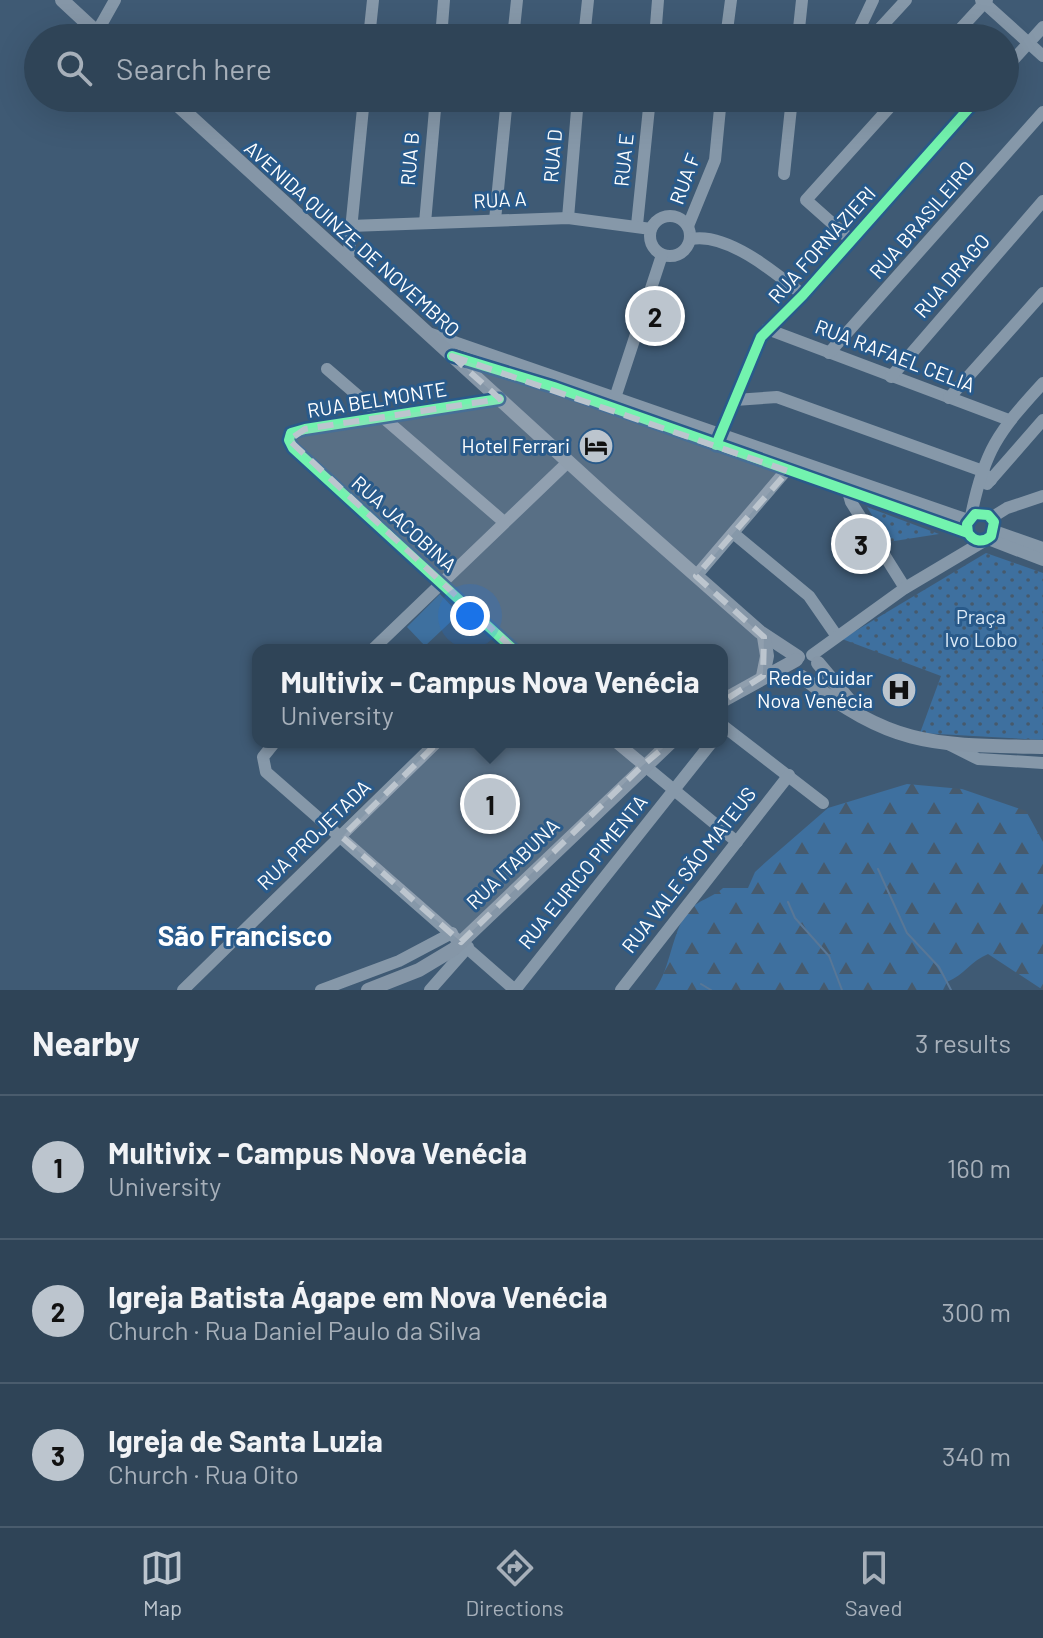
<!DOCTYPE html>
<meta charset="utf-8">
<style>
:root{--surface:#2f4457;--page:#374b5d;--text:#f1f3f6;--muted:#a7b0ba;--line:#4a5c6d;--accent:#bcc5ce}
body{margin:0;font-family:Barlow,sans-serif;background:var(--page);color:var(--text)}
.you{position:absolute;left:470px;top:616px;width:28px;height:28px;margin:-20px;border:6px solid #fff;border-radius:50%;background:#1a73e8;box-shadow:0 0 0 12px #1a73e833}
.badge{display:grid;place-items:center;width:52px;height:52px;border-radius:50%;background:var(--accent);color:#111;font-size:26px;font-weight:700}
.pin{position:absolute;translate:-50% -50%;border:4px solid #fff;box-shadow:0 2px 8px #0006}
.popup{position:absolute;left:252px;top:644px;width:476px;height:104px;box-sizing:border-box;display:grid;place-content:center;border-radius:16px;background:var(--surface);filter:drop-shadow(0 2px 6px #0005);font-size:26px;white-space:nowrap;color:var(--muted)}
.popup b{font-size:30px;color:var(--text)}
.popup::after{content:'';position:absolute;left:50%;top:100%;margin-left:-16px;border:16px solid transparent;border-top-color:var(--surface)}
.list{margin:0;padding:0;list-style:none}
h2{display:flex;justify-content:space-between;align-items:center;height:104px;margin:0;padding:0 32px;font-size:34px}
h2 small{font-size:26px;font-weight:400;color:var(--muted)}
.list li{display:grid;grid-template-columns:52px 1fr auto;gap:24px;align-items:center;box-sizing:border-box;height:144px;padding:0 32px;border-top:2px solid var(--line)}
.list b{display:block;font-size:30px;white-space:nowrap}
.list p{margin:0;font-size:26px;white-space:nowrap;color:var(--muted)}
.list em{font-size:26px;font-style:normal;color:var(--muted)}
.icon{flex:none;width:44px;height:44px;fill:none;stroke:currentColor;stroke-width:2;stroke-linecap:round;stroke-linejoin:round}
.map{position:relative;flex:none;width:1043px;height:990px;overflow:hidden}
.search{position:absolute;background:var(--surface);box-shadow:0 8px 32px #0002;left:24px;right:24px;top:24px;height:88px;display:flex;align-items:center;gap:20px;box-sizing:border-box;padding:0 28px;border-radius:44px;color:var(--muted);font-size:30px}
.sheet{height:536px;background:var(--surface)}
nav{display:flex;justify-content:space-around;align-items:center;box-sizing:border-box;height:112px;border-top:2px solid var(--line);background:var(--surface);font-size:22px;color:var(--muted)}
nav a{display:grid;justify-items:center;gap:4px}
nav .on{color:var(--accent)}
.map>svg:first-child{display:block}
.grass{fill:url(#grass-dots)}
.forest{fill:url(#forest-firs)}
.garden{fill:#3e709f}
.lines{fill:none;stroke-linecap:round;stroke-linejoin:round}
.stream{stroke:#587797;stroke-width:2}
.minor{stroke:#8698a9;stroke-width:12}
.major{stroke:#8596a7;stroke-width:14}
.cycleway-casing{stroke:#295a8a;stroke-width:15}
.cycleway{stroke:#73f3ae;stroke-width:10}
.marked{fill:#bcc5ce;fill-opacity:0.2;stroke:#bcc5ce;stroke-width:6;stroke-dasharray:16 10;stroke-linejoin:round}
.labels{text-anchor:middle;stroke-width:6;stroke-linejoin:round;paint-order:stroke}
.street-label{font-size:20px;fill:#fff;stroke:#295a8a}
.poi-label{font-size:20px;fill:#fff;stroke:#295a8a;text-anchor:end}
.park-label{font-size:20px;fill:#dceaf7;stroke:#295a8a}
.district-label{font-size:28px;font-weight:bold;fill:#fff;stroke:#295a8a}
</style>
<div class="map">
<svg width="1043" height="990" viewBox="0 0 1043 990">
<defs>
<pattern id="grass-dots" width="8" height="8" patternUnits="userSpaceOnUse" patternTransform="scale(2)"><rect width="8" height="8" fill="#3e709f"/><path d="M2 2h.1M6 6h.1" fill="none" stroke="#465a6d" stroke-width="1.8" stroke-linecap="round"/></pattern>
<pattern id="forest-firs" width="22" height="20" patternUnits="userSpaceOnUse" patternTransform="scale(2)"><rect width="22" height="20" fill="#3e709f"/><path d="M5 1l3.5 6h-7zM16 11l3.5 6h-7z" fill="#465a6d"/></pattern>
</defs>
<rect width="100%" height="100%" fill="#3f5a74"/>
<g class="grass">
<path d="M867 507 939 534 888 542Z"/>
<path d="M986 553 1043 573V740L920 733 941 676 842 639Z"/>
</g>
<path class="forest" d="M907 784 962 789 1026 811 1043 842V990L988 954C971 961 964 975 947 982L943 990H655C671 967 672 932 687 913 698 899 711 899 723 888H748L755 872 767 861 828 808Z"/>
<path class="garden" d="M440 594 459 614 425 646 407 627Z"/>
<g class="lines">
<g class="stream">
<path d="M878 869 907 933 939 967 951 990"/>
<path d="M788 902 795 918 829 956 842 990"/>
<path d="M701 984 711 990"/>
</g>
<g class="minor">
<path d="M981 0 1043 56"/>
<path d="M97 32 115 0"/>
<path d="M369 38 373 0"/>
<path d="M441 38 444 0"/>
<path d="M513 38 517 0"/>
<path d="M584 38 588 0"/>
<path d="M655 38 658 0"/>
<path d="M726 38 731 0"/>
<path d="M798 38 802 0"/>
<path d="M855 38 873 0"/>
<path d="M871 38 906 0"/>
<path d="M952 38 987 0"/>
<path d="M1005 69 1043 27"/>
<path d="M784 174 792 98"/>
<circle cx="670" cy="236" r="20"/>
<path d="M568 218 578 98"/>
<path d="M495 220 507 98"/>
<path d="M425 223 436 98"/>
<path d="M637 225 650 98"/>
<path d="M350 226 568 218 651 229"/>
<path d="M688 226 715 160 721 98"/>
<path d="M691 239C727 232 776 273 803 295"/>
<path d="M851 240 806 200 898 98"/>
<path d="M348 260 364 98"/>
<path d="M767 329 1009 420"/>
<path d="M431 334 968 520"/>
<path d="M829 353 1043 112"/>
<path d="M453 356 554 387 968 533C974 542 983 543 991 536L994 522 988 515 975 514 967 524 968 533"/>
<path d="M327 369 504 522"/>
<path d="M891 377 1043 201"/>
<path d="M949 398 1043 293"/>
<path d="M499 399 305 429 291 433 289 440 293 448 514 650"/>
<path d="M735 400 777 397 980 470 991 480"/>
<path d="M614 401 662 255"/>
<path d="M719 438 761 337 803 295 978 98"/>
<path d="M987 484 1043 420"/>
<path d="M847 488 851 502 905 588"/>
<path d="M971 516C984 451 998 432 1043 383"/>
<path d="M991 518 1007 508 1043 496"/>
<path d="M994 531 1043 548"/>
<path d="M733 533 809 596 836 635"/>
<path d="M988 539 1043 560"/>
<path d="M696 576 790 466"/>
<path d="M372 650 568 462"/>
<path d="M812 655 905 588 984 541"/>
<path d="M722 725 823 803"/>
<path d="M275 742 263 757 266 772 515 990"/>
<path d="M616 742 737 842"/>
<path d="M950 745 978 759 1043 763"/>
<path d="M183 990 437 742"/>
<path d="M321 990 399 961 452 933"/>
<path d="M430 990 468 947"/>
<path d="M515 990 712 742"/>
<path d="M621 990 789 775"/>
</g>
<g class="major">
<path d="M62 0 103 38"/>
<path d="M170 98 609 499 760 632 798 657"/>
<path d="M818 663 859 712"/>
<path d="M763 676 767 656 764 637"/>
<path d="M802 677C895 747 930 745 1043 747"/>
<path d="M722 701 796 660"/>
<path d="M368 990 419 970 454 949 671 742"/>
</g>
<defs>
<g id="cycleway">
<path d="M452 356 554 387 968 533C974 542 983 543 991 536L994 522 988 515 975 514 967 524 968 533"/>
<path d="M499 399 305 429 291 433 289 440 293 448 514 650"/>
<path d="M716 445 761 337 803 295 978 98"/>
</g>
</defs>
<use href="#cycleway" class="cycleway-casing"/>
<use href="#cycleway" class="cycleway"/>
</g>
<path class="marked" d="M452 356 788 471 696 576 764 637 763 676 706 712 642 766 461 942 342 837 523 658 289 440 305 429 500 399Z"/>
<defs>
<symbol id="hotel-disc" viewBox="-11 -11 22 22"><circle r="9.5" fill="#bcc5ce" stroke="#295a8a"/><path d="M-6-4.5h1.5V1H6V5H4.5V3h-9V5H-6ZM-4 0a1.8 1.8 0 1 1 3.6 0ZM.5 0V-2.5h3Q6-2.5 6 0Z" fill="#111"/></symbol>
<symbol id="hospital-disc" viewBox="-11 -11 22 22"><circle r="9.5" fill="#bcc5ce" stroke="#295a8a"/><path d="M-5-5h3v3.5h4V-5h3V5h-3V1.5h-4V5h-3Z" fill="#111"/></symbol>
</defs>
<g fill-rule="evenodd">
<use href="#hotel-disc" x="576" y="426" width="40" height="40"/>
<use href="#hospital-disc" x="879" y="670" width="40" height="40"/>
</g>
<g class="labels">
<g class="street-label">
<text transform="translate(553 156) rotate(-85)" y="7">RUA D</text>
<text transform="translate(410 159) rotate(-85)" y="7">RUA B</text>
<text transform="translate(624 160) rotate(-84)" y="7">RUA E</text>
<text transform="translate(685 179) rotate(-70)" y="7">RUA F</text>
<text transform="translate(500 200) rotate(-3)" y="7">RUA A</text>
<text transform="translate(922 220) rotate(-49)" y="7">RUA BRASILEIRO</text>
<text transform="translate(352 239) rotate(42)" y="7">AVENIDA QUINZE DE NOVEMBRO</text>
<text transform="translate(822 245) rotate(-48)" y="7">RUA FORNAZIERI</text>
<text transform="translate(952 276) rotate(-49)" y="7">RUA DRAGO</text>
<text transform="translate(895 356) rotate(21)" y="7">RUA RAFAEL CELIA</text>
<text transform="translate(377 400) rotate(-9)" y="7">RUA BELMONTE</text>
<text transform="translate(404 524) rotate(42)" y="7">RUA JACOBINA</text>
<text transform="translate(314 835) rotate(-44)" y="7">RUA PROJETADA</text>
<text transform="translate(513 864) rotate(-44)" y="7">RUA ITABUNA</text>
<text transform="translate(689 870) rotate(-52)" y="7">RUA VALE SÃO MATEUS</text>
<text transform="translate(583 872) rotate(-51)" y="7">RUA EURICO PIMENTA</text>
</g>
<g class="poi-label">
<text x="570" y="453">Hotel Ferrari</text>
<text x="873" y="685">Rede Cuidar<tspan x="873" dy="23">Nova Venécia</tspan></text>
</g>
<g class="park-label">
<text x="981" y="624">Praça<tspan x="981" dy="23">Ivo Lobo</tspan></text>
</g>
<g class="district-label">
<text x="245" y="946">São Francisco</text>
</g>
</g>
</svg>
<div class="you"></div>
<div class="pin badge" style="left:490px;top:804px">1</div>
<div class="popup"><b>Multivix - Campus Nova Venécia</b>University</div>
<div class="pin badge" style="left:655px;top:316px">2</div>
<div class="pin badge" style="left:861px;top:544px">3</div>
<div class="search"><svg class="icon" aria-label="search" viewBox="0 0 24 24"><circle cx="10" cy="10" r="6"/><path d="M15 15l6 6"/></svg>Search here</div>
</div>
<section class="sheet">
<h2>Nearby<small>3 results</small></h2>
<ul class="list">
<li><span class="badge">1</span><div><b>Multivix - Campus Nova Venécia</b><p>University</p></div><em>160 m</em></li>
<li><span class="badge">2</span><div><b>Igreja Batista Ágape em Nova Venécia</b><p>Church · Rua Daniel Paulo da Silva</p></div><em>300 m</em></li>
<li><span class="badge">3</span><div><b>Igreja de Santa Luzia</b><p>Church · Rua Oito</p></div><em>340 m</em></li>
</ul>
</section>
<nav>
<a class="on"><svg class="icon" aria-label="map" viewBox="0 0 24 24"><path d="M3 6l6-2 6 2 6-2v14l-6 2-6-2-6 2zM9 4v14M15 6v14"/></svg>Map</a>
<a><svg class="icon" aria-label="directions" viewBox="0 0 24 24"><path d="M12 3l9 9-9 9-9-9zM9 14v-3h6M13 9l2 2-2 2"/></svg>Directions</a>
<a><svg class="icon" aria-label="saved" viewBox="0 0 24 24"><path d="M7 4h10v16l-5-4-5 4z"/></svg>Saved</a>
</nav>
